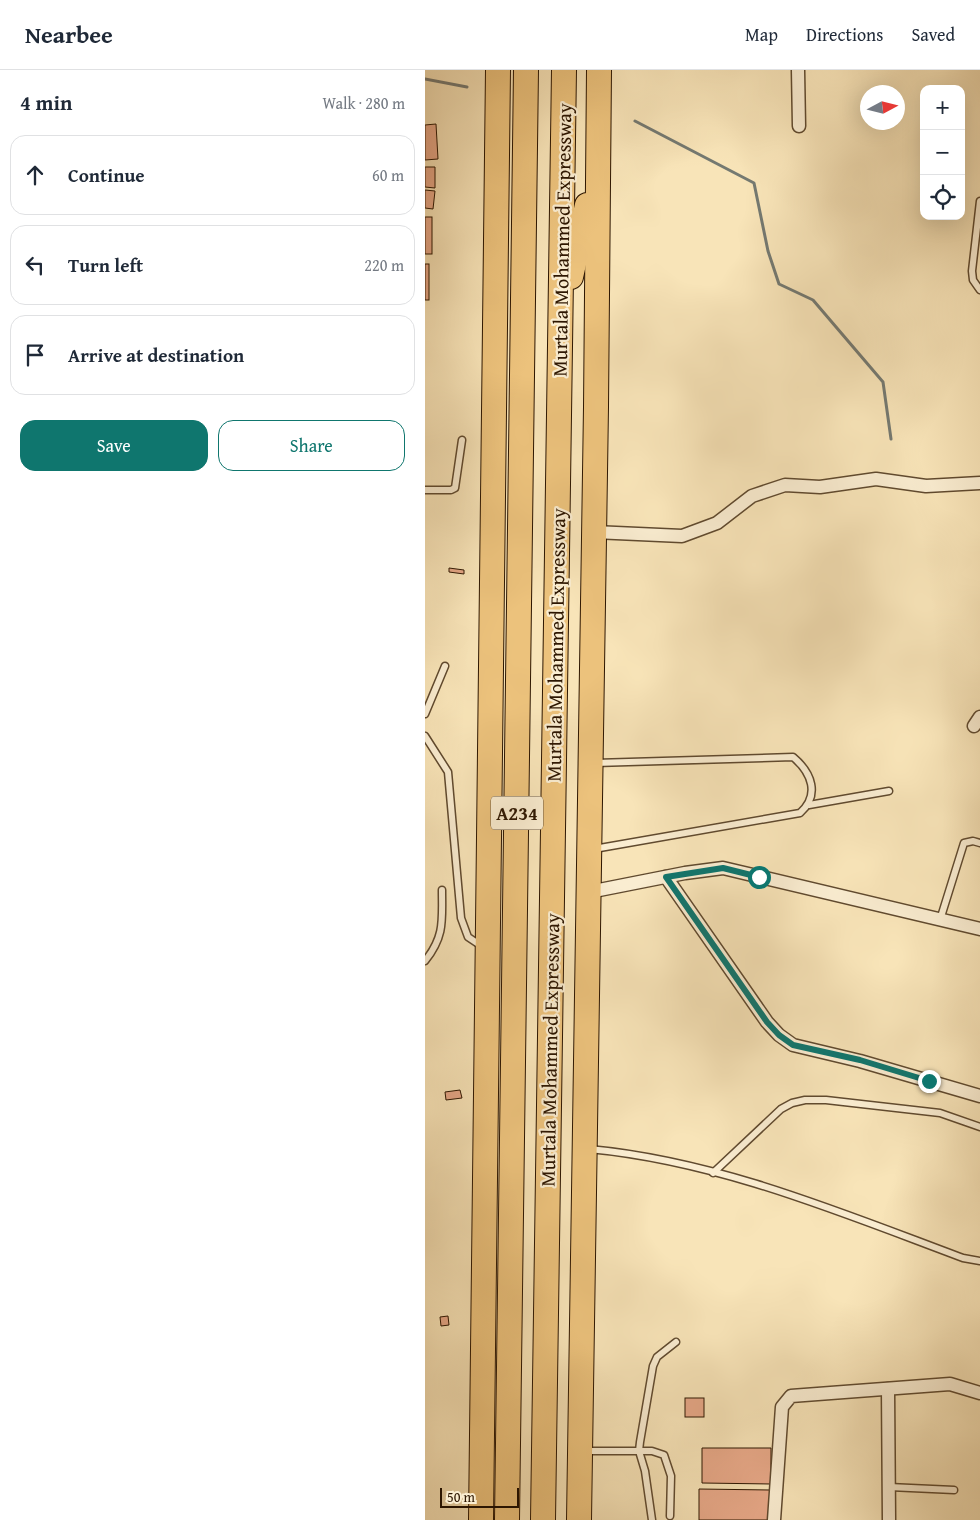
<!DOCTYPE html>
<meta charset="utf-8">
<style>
:root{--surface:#fff;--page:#f6f6f7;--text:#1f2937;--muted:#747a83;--line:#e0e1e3;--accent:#0f766e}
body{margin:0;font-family:"Gentium Book Plus",serif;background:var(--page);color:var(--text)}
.controls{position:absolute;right:15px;top:15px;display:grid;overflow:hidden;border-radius:10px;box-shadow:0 5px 20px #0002}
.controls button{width:45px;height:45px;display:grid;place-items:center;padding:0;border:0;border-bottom:1px solid var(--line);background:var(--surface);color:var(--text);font:25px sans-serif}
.compass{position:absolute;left:435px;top:15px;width:45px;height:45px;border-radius:50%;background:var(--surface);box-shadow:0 5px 20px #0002;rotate:83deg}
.scale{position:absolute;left:15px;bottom:12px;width:79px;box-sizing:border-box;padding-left:5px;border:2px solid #2d1601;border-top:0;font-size:14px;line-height:18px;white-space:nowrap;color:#2d1601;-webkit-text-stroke:4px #faedd1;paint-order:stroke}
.stop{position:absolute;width:15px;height:15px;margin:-11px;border:4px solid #0f766e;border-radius:50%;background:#fff}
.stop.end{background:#0f766e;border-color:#fff;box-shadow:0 1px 5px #0008}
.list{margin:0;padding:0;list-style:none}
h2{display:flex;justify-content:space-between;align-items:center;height:65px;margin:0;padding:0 20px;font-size:21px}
h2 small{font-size:16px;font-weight:400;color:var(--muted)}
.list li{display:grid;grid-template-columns:32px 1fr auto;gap:15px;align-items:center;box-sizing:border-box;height:80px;margin:0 10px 10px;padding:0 10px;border:1px solid var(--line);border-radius:15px}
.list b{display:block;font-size:19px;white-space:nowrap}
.list em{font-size:16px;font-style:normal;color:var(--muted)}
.actions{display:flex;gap:10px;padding:15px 20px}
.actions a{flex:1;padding:11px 0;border:1px solid var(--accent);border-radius:15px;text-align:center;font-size:18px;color:var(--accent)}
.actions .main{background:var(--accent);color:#fff}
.icon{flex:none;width:28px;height:28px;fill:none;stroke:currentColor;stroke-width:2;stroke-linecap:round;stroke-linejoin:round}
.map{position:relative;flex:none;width:555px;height:1450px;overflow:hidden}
header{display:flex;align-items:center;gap:30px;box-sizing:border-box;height:70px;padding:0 25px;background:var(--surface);border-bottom:1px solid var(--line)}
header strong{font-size:24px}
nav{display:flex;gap:28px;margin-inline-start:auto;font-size:18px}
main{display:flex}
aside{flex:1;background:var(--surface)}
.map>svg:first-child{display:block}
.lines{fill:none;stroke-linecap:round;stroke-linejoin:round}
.stream{stroke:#747971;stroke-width:3}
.building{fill:#e7a888;stroke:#2d1601}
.lane-casing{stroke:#604a2f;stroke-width:9}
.street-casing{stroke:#604a2f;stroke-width:15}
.highway-casing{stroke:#2d1601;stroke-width:26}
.lane{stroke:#faedd1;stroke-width:6}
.street{stroke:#faedd1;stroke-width:12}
.highway{stroke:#ecc27c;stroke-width:24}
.route{stroke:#0f766e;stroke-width:6}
.labels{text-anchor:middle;stroke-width:4.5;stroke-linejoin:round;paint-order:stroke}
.shield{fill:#faedd1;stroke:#6a563f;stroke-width:1}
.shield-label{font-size:19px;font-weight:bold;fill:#2d1601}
.street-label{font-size:20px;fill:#2d1601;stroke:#faedd1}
</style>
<header>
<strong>Nearbee</strong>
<nav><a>Map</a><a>Directions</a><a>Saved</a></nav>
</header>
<main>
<aside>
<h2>4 min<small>Walk · 280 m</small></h2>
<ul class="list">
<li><svg class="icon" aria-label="ahead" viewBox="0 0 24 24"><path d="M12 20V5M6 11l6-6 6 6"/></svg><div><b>Continue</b></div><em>60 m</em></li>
<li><svg class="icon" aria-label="left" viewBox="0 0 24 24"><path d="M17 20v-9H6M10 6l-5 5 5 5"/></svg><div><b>Turn left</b></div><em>220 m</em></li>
<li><svg class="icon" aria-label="arrive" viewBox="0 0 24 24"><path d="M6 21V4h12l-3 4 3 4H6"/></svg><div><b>Arrive at destination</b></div></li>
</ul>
<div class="actions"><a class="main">Save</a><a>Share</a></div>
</aside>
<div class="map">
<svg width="555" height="1450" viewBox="0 0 555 1450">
<rect width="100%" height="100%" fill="#f8e4b8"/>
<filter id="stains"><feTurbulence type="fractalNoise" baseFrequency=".004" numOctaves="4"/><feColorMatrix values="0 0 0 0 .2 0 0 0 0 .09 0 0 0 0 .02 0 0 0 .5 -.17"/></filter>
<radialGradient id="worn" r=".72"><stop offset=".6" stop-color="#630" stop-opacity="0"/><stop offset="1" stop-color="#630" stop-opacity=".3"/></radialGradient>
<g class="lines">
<g class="stream">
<path d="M0 9 42 17"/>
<path d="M210 51 329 113 343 181 354 214 388 230 458 312 466 369"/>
</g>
</g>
<g class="building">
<path d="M11 54 13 89 0 90V55Z"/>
<path d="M0 97H10V118L0 117Z"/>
<path d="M0 120 10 121 8 139 0 138Z"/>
<rect x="0" y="147" width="7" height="37"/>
<rect x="0" y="194" width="4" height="36"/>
<path d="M24 498 39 500V504L24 502Z"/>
<path d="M35 1020 37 1028 21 1030 20 1022Z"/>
<path d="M23 1246 24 1255 16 1256 15 1247Z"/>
<rect x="260" y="1328" width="19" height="19"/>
<path d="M277 1378H346V1414L277 1413Z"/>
<path d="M274 1419 345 1420 344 1450H274Z"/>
</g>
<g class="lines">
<defs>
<g id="lane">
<path d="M555 131 547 201 548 210 555 220"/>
<path d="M0 420H26L30 418 37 370"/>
<path d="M0 644 20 596"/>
<path d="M0 666 23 702 36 848 43 867 58 877"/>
<path d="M384 735 464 721"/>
<path d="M169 779 375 743C395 725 387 703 368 687L170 693"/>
<path d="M515 850 539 773 548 771 555 773"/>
<path d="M0 891C20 866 17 850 17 820"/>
<path d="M164 1079C294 1091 417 1143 538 1188L555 1191"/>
<path d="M288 1103 356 1039 367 1033 380 1030H401L515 1043 555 1057"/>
<path d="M161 1381H227L239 1385 246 1406 245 1446"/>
<path d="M464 1417 529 1420"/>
<path d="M227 1450 220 1401 214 1381 215 1372 228 1296 232 1287 251 1272"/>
</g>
<g id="street">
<path d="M373 0 374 56"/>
<path d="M169 462 257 466 292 453 327 426 360 415 395 417 451 409 501 416 555 413"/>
<path d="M549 656 555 647"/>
<path d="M241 807 342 952 354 965 368 975 435 991 555 1026"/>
<path d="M164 822 260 803 298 798 555 859"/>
<path d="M463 1319 464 1450"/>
<path d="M349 1450 357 1337 366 1326 525 1314 555 1323"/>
</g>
<g id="highway">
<path d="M146 207 162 135"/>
<path d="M56 1450 73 0"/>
<path d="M82 1450 101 0"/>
<path d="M118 1450 139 0"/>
<path d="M154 1450 171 337 174 0"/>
</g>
</defs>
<use href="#lane" class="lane-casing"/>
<use href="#street" class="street-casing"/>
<use href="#highway" class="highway-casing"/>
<use href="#lane" class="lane"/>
<use href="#street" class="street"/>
<use href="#highway" class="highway"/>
</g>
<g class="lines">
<path class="route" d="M334 807 298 798 241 807 342 952 354 965 368 975 435 990 504 1011"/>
</g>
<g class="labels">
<rect class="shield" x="66" y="726.5" width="52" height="33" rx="4"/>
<g class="shield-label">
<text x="92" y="750">A234</text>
</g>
<g class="street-label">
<text transform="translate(137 170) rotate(-89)" y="7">Murtala Mohammed Expressway</text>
<text transform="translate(131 575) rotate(-89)" y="7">Murtala Mohammed Expressway</text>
<text transform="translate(125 980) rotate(-89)" y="7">Murtala Mohammed Expressway</text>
</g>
</g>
<rect width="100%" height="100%" filter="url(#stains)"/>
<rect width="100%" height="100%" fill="url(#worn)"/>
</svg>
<div class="controls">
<button>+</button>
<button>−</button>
<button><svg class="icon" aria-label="locate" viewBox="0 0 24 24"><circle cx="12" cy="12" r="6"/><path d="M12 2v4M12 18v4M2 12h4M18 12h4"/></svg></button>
</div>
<svg class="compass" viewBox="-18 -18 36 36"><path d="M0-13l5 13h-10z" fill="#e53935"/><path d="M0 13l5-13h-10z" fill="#747a83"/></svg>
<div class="scale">50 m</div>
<div class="stop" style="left:334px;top:807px"></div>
<div class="stop end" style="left:504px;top:1011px"></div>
</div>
</main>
